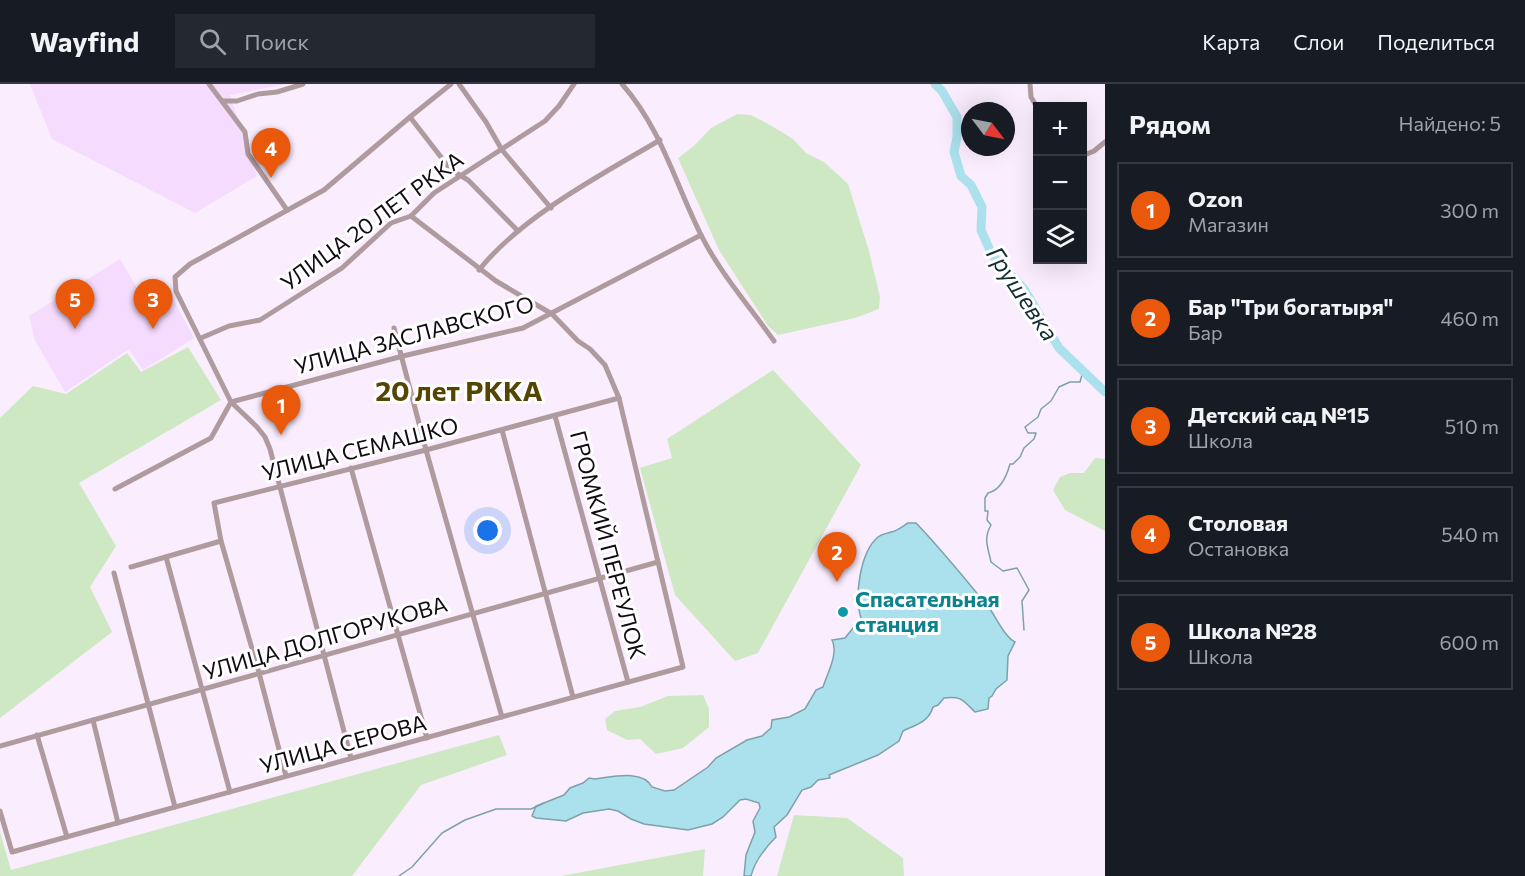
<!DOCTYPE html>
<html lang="ru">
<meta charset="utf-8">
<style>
:root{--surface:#171b24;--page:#242831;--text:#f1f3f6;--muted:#9ea1a6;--line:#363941;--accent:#ea580c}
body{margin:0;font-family:Commissioner,sans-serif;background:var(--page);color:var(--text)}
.controls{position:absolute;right:18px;top:18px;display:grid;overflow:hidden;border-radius:0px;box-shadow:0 6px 24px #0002}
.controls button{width:54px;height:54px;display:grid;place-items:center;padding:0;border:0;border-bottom:2px solid var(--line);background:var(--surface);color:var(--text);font:30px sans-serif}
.compass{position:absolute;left:961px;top:18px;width:54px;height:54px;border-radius:50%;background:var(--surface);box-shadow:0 6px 24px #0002;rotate:122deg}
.you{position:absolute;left:488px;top:447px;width:21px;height:21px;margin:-15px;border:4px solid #fff;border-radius:50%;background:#1a73e8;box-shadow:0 0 0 9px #1a73e833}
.badge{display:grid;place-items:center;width:39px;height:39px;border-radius:50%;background:var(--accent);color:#fff;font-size:20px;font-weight:700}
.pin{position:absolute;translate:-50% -50px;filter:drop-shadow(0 2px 3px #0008)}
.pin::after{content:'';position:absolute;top:32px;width:21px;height:18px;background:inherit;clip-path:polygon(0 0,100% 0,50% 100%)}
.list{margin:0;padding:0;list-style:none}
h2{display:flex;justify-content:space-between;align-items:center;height:78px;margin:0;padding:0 24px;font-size:26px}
h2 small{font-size:20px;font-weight:400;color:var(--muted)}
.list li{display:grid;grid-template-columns:39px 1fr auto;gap:18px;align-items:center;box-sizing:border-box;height:96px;margin:0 12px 12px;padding:0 12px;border:2px solid var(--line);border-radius:0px}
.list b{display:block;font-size:22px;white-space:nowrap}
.list p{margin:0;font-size:20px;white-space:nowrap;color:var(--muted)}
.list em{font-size:20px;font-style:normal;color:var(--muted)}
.icon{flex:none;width:33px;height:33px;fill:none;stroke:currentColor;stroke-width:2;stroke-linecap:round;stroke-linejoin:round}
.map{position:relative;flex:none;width:1105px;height:792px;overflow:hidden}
header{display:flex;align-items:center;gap:36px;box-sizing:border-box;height:84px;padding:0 30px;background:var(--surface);border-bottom:2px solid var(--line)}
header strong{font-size:28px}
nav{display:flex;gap:33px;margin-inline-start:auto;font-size:21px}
.search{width:420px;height:54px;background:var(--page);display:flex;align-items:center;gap:15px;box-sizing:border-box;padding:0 21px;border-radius:0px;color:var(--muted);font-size:22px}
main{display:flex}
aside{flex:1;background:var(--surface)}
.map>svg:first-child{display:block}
.built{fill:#f5dbfe}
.green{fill:#cfe8c4}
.water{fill:#abe1ec;stroke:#7da1ac;stroke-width:1.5}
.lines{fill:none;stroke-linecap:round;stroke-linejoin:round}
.stream{stroke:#7da1ac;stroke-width:1.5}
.river{stroke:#abe1ec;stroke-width:9}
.minor{stroke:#af9a9e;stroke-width:5}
.culture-dot{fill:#0f9aa8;stroke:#fff;stroke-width:2}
.labels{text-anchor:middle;stroke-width:6;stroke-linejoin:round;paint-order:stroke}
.street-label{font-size:22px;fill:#120b15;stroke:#fff}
.culture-label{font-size:22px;font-weight:bold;fill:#0d838f;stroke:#fff;text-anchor:start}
.water-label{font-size:24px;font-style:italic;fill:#122e33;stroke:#fff}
.district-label{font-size:28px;font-weight:bold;fill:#554502;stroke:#fff}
</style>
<header>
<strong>Wayfind</strong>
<div class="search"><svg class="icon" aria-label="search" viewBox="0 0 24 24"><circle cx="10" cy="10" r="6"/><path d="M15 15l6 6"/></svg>Поиск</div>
<nav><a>Карта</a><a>Слои</a><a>Поделиться</a></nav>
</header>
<main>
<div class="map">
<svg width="1105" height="792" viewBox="0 0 1105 792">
<rect width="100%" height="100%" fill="#faedfe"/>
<g class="built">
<path d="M30 0H287L230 11 257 92 195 129 52 55Z"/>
<path d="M120 175 145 218 168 206 194 254 143 286 129 265 65 308 35 256 29 232Z"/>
</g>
<g class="green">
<path d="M737 30 751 31 770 41 793 55 806 69 824 78 848 100 869 167 880 213 879 225 855 234 778 251 768 242 719 166 678 74 694 62 711 44Z"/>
<path d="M188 263 221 316 79 399 116 462 90 503 112 548 0 634V334L33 302 66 310 127 269 141 288Z"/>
<path d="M773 286 861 381 758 569 735 577 675 511 640 384 672 374 667 355Z"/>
<path d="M1095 374 1105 375V447L1065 426 1053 406 1060 393 1070 389H1084Z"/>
<path d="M703 611 709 625V643L683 664 656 670 640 655 627 656 607 646 605 635 615 627 640 623 668 612Z"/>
<path d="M499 651 507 671 421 701 352 792H0V748L11 786Z"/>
<path d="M794 731 847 734 903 774 904 792H777Z"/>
<path d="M705 765 703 792H561Z"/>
</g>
<path class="water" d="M908 439H916C942 466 966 496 990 525 997 535 1005 553 1015 558L1008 572 1007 596 996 605 992 612 989 614 988 625 975 628C962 615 961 612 944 614L938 621 933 623C929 638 915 641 903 647L899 657 878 671 829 691 830 694 818 696 811 703 802 706 787 731 774 743 776 753C765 764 755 776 751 792H744L746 771 755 748 753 737 760 724 759 719 746 715 740 716 723 733 712 740 688 746 644 740 631 735 618 727 609 725 583 729 566 737 536 734 532 732 536 722 564 711 570 704 583 699 589 694 595 695C612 693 643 685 652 703L665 707 674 706 708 683 716 674 747 656 762 652 771 644 772 636 789 633 805 625 816 606 823 603C827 590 839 569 832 556L845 554 861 534C854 513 860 468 878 453 883 449 886 450 891 448 897 447 903 442 908 439Z"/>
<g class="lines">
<g class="stream">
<path d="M1024 546 1022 517 1029 506 1017 484 1003 487 991 478C988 463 983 455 991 441L987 436 988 427H985V414L988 409C1001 406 1007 391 1010 380H1013L1020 373 1024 364 1034 355 1036 349H1028L1025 343 1038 333 1041 325 1051 317 1059 303 1070 298H1080L1083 287"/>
<path d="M399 792 412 783 442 749 465 736 496 725H531L544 719"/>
</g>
<path class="river" d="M935 0 942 7 957 33V53L954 68 961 92 971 101 982 123 981 146 992 171 1024 205 1059 264 1105 308"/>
<g class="minor">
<path d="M209 0 245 48 248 70 287 126"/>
<path d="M459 0 486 38 502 66 551 124"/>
<path d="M622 0C661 44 675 99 701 151 720 189 750 223 774 257"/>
<path d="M1030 0 1031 13 1038 25"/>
<path d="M223 17H237L258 10 277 8 303 0"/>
<path d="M410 33 451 86 468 96 518 147"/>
<path d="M1082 72 1094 67 1105 58"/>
<path d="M479 186C522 132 601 91 660 56"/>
<path d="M394 244 426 366 502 633"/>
<path d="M201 254 229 242 260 236 342 184 391 139 411 132 434 109 545 37 559 22 574 0"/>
<path d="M555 332 628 598"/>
<path d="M502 346 573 613"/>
<path d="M351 384 427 654"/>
<path d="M115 405 211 354 231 318 403 272 523 244 701 151"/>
<path d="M166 473 230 708"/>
<path d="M131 483 221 457"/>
<path d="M114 489 175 723"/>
<path d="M93 636 118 739"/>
<path d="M37 651 67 753"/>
<path d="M0 662 658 478"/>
<path d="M351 674 270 365 265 353 257 343 231 318 176 207 175 193 190 180 324 106 410 33 451 0"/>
<path d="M286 692 259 589 221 457 214 419 426 366 619 314"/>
<path d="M0 727 12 768 683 583 619 314 605 281 590 265 578 257 552 230 496 197 411 132"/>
</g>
</g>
<circle class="culture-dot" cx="843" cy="528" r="6"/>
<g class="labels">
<g class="street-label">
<text transform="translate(372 137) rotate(-36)" y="8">УЛИЦА 20 ЛЕТ РККА</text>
<text transform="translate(414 251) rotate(-15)" y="8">УЛИЦА ЗАСЛАВСКОГО</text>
<text transform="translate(360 365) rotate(-14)" y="8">УЛИЦА СЕМАШКО</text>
<text transform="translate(608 461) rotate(75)" y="8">ГРОМКИЙ ПЕРЕУЛОК</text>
<text transform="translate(325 554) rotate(-16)" y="8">УЛИЦА ДОЛГОРУКОВА</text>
<text transform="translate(343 660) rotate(-15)" y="8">УЛИЦА СЕРОВА</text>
</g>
<g class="culture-label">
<text x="855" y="523">Спасательная<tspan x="855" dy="25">станция</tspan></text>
</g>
<g class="water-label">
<text transform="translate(1022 210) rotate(56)" y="8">Грушевка</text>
</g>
<g class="district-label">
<text x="459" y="317">20 лет РККА</text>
</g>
</g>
</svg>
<div class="controls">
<button>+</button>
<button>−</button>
<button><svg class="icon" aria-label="layers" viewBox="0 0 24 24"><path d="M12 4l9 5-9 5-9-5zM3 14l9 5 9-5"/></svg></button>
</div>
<svg class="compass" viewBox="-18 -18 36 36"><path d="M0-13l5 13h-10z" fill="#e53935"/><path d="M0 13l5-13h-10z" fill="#9ea1a6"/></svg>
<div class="you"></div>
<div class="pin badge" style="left:281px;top:351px">1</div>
<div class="pin badge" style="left:837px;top:498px">2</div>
<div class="pin badge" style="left:153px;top:245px">3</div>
<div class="pin badge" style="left:271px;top:94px">4</div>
<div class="pin badge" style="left:75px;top:245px">5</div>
</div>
<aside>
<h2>Рядом<small>Найдено: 5</small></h2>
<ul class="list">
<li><span class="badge">1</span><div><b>Ozon</b><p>Магазин</p></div><em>300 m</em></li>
<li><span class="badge">2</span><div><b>Бар &quot;Три богатыря&quot;</b><p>Бар</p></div><em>460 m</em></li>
<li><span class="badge">3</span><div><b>Детский сад №15</b><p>Школа</p></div><em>510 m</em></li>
<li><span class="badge">4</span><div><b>Столовая</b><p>Остановка</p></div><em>540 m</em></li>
<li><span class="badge">5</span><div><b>Школа №28</b><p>Школа</p></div><em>600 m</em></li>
</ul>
</aside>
</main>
